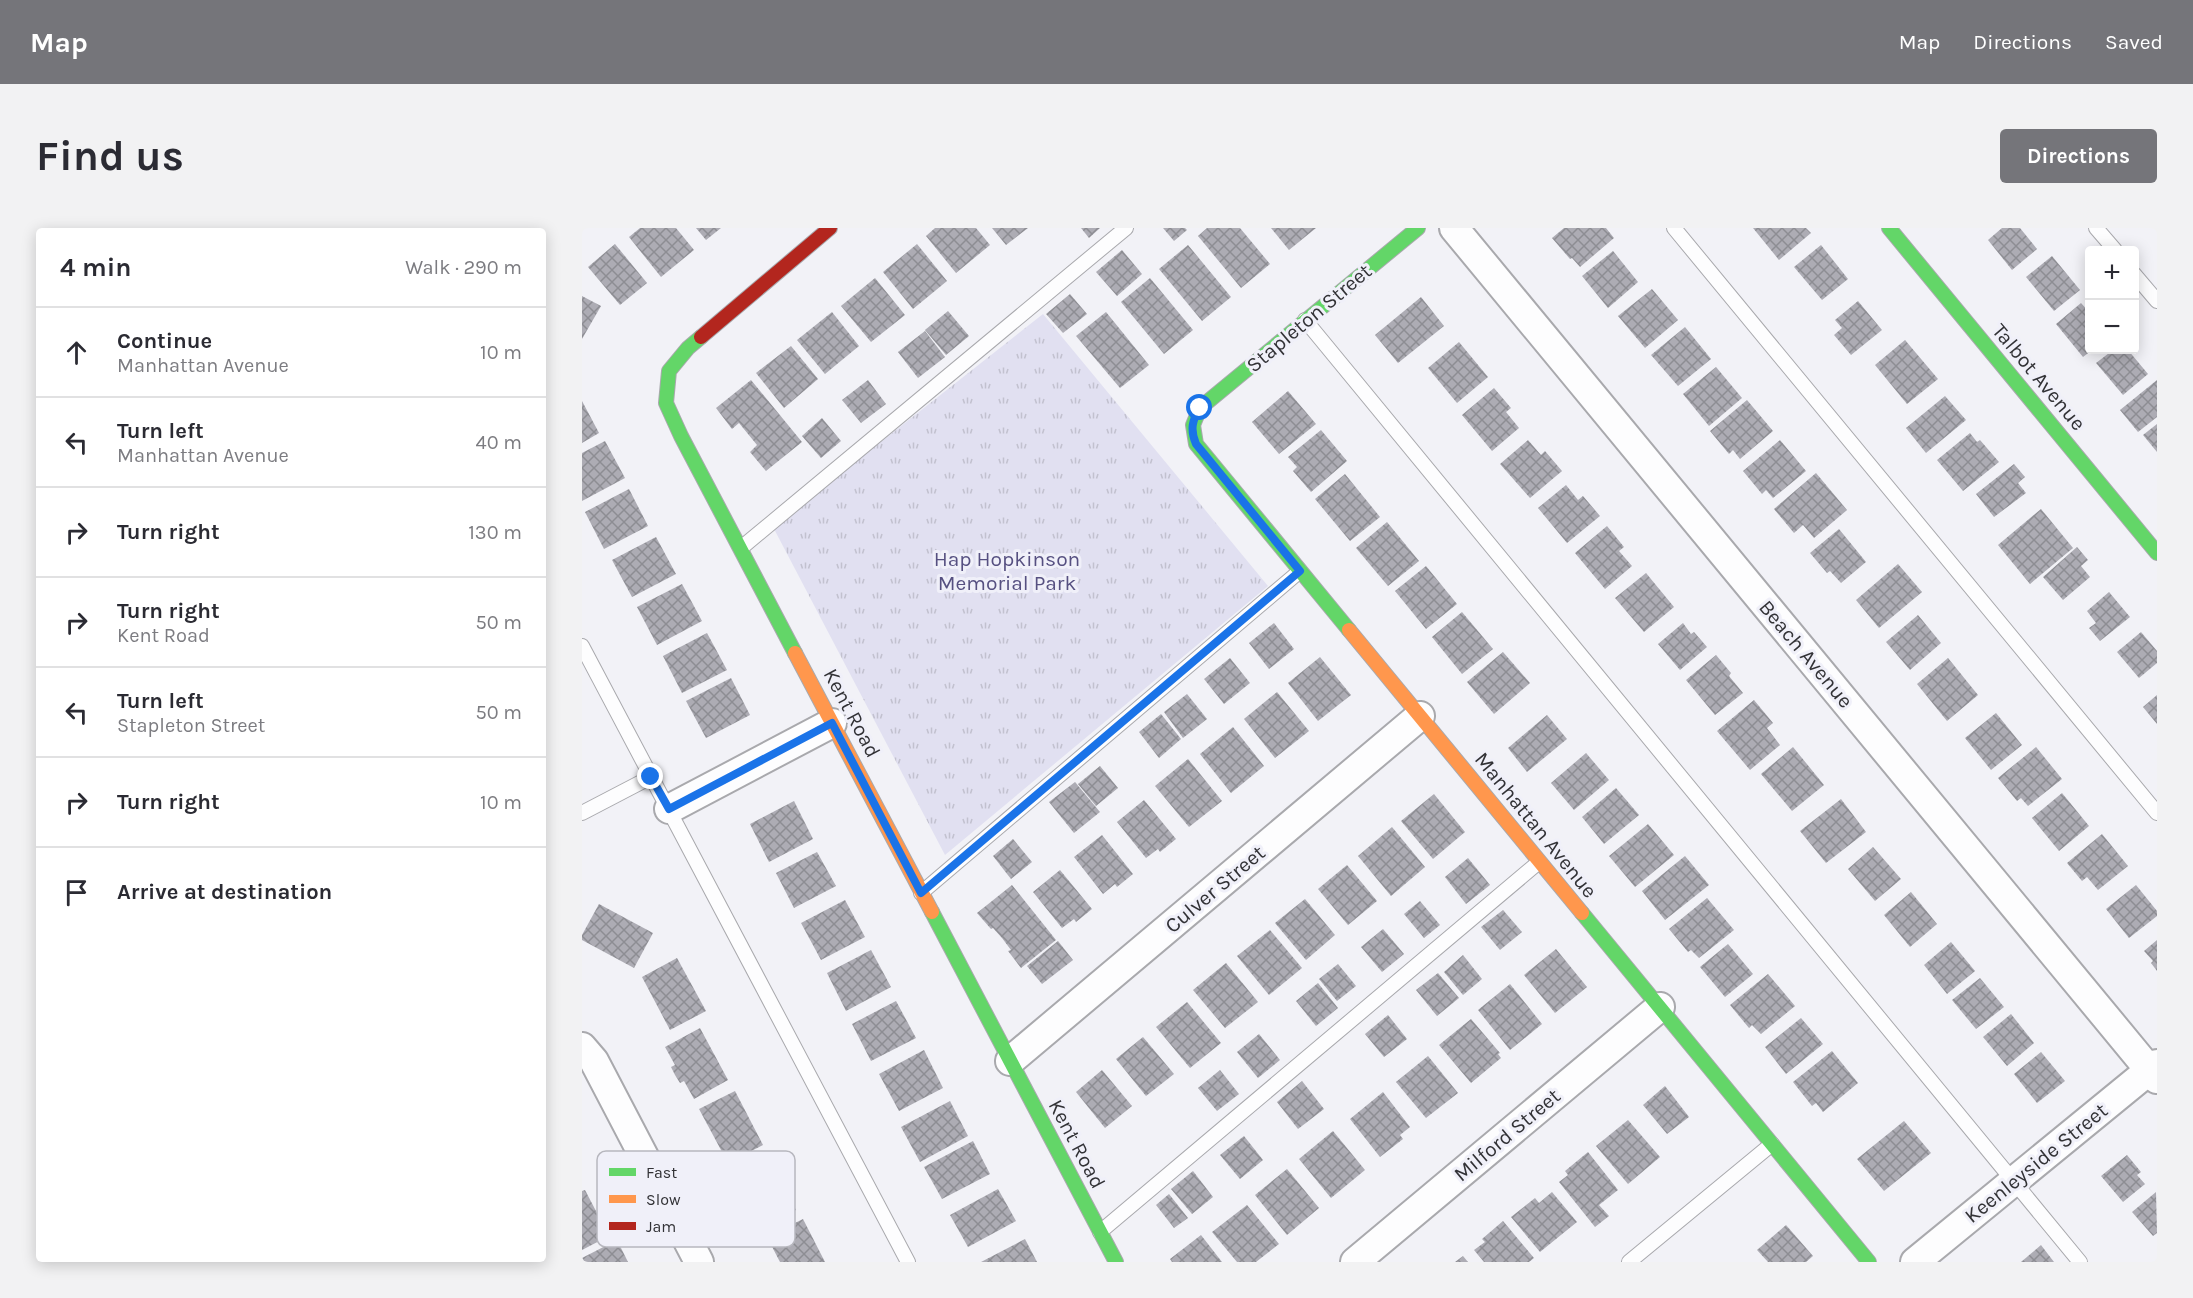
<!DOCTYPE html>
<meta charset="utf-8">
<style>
:root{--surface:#fff;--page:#f2f2f3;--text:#2b2b33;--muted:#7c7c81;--line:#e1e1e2;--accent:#75757a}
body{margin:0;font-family:Karla,sans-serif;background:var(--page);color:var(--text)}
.controls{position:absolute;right:18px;top:18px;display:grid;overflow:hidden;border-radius:6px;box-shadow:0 3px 15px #0003}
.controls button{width:54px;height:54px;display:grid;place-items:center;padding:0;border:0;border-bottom:2px solid var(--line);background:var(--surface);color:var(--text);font:30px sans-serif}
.stop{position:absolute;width:18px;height:18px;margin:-14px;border:4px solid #1a73e8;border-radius:50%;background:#fff}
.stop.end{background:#1a73e8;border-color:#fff;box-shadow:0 2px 6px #0008}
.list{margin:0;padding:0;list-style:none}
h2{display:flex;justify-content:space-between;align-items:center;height:78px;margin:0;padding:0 24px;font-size:26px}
h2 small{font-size:20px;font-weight:400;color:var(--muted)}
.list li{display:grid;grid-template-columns:39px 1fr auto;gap:18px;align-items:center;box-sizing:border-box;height:90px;padding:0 24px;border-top:2px solid var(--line)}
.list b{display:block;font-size:22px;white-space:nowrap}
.list p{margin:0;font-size:20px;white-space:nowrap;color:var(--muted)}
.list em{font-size:20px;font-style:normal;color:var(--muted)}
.icon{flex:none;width:33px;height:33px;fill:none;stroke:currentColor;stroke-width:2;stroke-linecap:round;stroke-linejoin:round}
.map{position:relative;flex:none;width:1575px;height:1034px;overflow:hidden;border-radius:6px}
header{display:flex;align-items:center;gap:36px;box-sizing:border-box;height:84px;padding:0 30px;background:var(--accent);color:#fff}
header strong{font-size:28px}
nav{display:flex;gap:33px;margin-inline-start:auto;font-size:21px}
.intro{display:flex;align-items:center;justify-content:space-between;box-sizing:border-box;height:144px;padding:0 36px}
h1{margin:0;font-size:42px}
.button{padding:15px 27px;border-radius:6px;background:var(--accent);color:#fff;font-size:21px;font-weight:700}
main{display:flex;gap:36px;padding:0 36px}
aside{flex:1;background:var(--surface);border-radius:6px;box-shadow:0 3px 15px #0003}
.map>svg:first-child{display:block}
.park{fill:url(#park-tufts)}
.building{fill:url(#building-cross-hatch)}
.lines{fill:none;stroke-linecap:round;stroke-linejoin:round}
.lane-casing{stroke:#a9a9ad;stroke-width:16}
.street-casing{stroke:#a9a9ad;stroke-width:32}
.fast-casing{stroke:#a9a9ad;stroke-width:16}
.slow-casing{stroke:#a9a9ad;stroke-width:16}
.jam-casing{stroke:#a9a9ad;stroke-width:16}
.lane{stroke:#fdfdfe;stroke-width:14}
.street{stroke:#fdfdfe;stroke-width:28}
.fast{stroke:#63d668;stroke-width:14}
.slow{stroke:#ff974d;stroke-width:14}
.jam{stroke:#b3261e;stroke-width:14}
.route{stroke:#1a73e8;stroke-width:8}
.labels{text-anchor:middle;stroke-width:6;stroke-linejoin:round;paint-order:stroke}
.street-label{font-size:21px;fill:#323236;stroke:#f0f0f9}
.park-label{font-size:21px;fill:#565081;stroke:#f0f0f9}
.key{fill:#f0f0f9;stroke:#b7b7be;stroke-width:1.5}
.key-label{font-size:16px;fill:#323236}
</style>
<header>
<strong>Map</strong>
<nav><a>Map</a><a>Directions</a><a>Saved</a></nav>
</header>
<div class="intro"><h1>Find us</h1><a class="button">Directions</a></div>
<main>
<aside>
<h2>4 min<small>Walk · 290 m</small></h2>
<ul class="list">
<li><svg class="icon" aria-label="ahead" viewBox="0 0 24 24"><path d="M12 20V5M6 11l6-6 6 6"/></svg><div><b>Continue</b><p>Manhattan Avenue</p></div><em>10 m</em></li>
<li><svg class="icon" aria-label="left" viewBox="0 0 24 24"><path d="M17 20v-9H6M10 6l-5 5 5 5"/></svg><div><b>Turn left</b><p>Manhattan Avenue</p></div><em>40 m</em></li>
<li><svg class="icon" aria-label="right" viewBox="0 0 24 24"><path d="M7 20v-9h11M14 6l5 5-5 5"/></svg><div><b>Turn right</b></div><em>130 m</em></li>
<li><svg class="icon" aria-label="right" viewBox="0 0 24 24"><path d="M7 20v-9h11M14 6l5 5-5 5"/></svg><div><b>Turn right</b><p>Kent Road</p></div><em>50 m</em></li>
<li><svg class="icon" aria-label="left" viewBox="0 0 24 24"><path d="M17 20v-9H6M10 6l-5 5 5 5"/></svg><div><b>Turn left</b><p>Stapleton Street</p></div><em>50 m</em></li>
<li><svg class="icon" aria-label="right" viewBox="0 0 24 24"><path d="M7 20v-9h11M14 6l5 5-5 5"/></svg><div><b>Turn right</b></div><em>10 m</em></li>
<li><svg class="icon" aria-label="arrive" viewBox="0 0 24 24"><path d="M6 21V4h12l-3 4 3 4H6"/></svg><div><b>Arrive at destination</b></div></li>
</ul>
</aside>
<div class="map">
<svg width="1575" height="1034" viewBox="0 0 1575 1034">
<defs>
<pattern id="park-tufts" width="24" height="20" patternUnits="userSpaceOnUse" patternTransform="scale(1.5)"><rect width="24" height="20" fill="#e1e0f1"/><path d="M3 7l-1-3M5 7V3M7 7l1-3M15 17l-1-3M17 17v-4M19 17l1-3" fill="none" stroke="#c2c1cf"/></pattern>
<pattern id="building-cross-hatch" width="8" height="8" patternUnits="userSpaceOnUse" patternTransform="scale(1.5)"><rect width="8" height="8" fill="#adacb4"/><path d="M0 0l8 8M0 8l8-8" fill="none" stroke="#8d8d93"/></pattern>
</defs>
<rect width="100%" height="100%" fill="#f2f2f7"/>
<path class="park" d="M461 86 686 358 363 627 191 299Z"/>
<g class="building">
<path d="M58 0H94L112 22 79 49 47 9Z"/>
<path d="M114 0H139L124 12Z"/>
<path d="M353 0H394L408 17 374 45 344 8Z"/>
<path d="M410 0H446L424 17Z"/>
<path d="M499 0H518L507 10Z"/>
<path d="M581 0H603L605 2 592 13Z"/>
<path d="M625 0H658L688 36 659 60 616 8Z"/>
<path d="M689 0H734L707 22Z"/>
<path d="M982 0H1024L1032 10 998 39 990 30 988 31 970 10Z"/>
<path d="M1171 0H1224L1229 5 1197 32Z"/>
<path d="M1420 0H1438L1455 21 1430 42 1406 12Z"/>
<path d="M33 16 65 55 38 77 6 39Z"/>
<path d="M335 16 365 53 331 81 301 44Z"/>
<path d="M606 17 649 69 620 93 577 41Z"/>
<path d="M1239 17 1266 51 1240 72 1212 39Z"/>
<path d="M540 22 560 46 535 68 514 44Z"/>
<path d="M1031 23 1056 54 1026 80 1000 48Z"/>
<path d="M1470 28 1498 62 1472 83 1444 49Z"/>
<path d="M293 50 323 87 289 114 259 78Z"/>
<path d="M568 50 611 102 582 126 539 74Z"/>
<path d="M1070 61 1096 92 1063 120 1036 88Z"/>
<path d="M488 66 505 86 481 105 464 86Z"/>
<path d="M0 68 19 78 0 111Z"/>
<path d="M839 69 862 98 816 135 793 107Z"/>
<path d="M1276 73 1300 102 1269 127 1252 107 1260 100 1253 92Z"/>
<path d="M1499 75 1508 85V122H1510L1501 129 1474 96Z"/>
<path d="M366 83 387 108 364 127 343 102Z"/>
<path d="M250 84 277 118 243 146 215 112Z"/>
<path d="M524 84 567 137 538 160 494 108Z"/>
<path d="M1103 99 1129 131 1096 158 1069 127Z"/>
<path d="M343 103 363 129 336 150 316 124Z"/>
<path d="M1323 112 1356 151 1325 176 1293 137Z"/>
<path d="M877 114 906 149 875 175 846 140Z"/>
<path d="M209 118 236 151 202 180 174 145Z"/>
<path d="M1531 122H1546L1566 146 1541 167 1514 135Z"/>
<path d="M1134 139 1160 170 1127 198 1101 166Z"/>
<path d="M169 152 220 214 184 243 168 224 175 217 157 195 150 201 134 180Z"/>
<path d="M286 152 304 176 279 195 260 172Z"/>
<path d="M1575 152V189L1556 204 1538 182Z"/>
<path d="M912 160 929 180 924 184 937 200 910 223 880 187Z"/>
<path d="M706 163 734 196 697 226 670 194Z"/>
<path d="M1363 168 1384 192 1344 225 1324 200Z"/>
<path d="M1165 172 1191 203 1158 231 1151 222 1147 226 1128 203Z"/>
<path d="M0 173 17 205 0 215Z"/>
<path d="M240 190 259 213 239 230 220 208Z"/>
<path d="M1575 196V224L1561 207Z"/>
<path d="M739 202 765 233 729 264 711 243 715 239 706 229Z"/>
<path d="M1388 205 1395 214 1398 212 1417 234 1381 263 1355 232Z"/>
<path d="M946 212 959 227 963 223 980 243 948 270 918 236Z"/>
<path d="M1198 212 1224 243 1191 270 1184 262 1180 266 1161 243Z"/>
<path d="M23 213 43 250 0 273V225Z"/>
<path d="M1432 236 1443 249 1436 255 1444 265 1412 289 1394 266Z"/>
<path d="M1234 245 1265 282 1232 310 1221 297 1212 305 1192 281Z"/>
<path d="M763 246 798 289 768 313 733 271Z"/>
<path d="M984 257 996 272 1001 268 1018 288 985 315 956 280Z"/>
<path d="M47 261 66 298 22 321 3 284Z"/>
<path d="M1459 281 1491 320 1448 356 1416 317Z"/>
<path d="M805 294 837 333 806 358 774 320Z"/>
<path d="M1025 298 1042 319 1037 323 1050 338 1023 361 993 325Z"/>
<path d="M1257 301 1284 334 1259 355 1248 343 1245 345 1228 325Z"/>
<path d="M74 309 94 346 50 369 30 332Z"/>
<path d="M1495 319 1506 332 1499 338 1508 349 1481 372 1461 349Z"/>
<path d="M1316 336 1340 364 1297 400 1274 372Z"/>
<path d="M844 338 875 376 844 401 813 363Z"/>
<path d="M1064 345 1092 379 1062 404 1033 370Z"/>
<path d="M100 356 120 393 75 417 55 379Z"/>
<path d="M1527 364 1548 389 1518 413 1507 400 1514 395 1505 383Z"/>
<path d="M880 384 911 421 880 446 850 409Z"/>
<path d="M1336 387 1359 415 1328 442 1304 414Z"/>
<path d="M692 395 712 421 687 441 667 415Z"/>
<path d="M1101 395 1109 406 1112 404 1125 419 1098 442 1076 416Z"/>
<path d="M1559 404 1575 423V435L1557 450 1535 424Z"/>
<path d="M125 405 145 442 100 465 81 428Z"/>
<path d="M921 424 948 455 912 486 885 454Z"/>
<path d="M1134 427 1149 445 1147 448 1161 465 1133 487 1104 452Z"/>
<path d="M738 429 769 467 736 493 706 455Z"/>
<path d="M648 430 668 455 642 476 622 451Z"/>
<path d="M1366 430 1396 467 1365 493 1335 456Z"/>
<path d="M149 450 168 487 124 510 104 473Z"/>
<path d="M695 464 727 503 693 530 662 491Z"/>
<path d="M605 466 625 491 601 510 582 484Z"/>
<path d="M1575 467V496L1561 479Z"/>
<path d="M1172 472 1191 495 1185 500 1198 517 1168 542 1135 503Z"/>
<path d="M1414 485 1440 517 1409 542 1383 510Z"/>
<path d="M579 486 599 511 577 530 557 504Z"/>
<path d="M965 487 985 511 945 544 926 520Z"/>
<path d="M651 499 682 538 649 565 618 526Z"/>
<path d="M1211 519 1242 557 1210 583 1179 546Z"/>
<path d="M1454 519 1480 551 1446 578 1439 570 1435 573 1416 550Z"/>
<path d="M1004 525 1027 552 992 582 969 555Z"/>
<path d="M606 531 640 573 607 599 573 558Z"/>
<path d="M518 538 536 560 514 578 496 556Z"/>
<path d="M493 554 518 584 492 605 467 574Z"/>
<path d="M1034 560 1057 587 1022 616 1000 589Z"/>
<path d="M1480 565 1507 598 1477 623 1450 590Z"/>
<path d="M852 566 883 604 851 631 819 593Z"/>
<path d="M1259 571 1284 604 1244 635 1218 603Z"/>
<path d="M562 572 594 611 578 624 576 621 564 630 535 594Z"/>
<path d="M212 573 231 611 187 634 168 596Z"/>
<path d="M1066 596 1092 627 1053 659 1027 628Z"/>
<path d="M810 599 843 639 809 668 776 628Z"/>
<path d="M1520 606 1546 638 1516 662 1505 649 1500 653 1485 635Z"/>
<path d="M520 607 551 646 535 659 533 656 521 666 492 629Z"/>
<path d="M431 611 450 634 429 651 411 628Z"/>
<path d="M1291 619 1319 651 1293 673 1266 641Z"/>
<path d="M235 624 254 658 212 680 194 645Z"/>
<path d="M1103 628 1127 657 1083 692 1060 663Z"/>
<path d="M886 630 908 657 884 676 863 649Z"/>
<path d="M765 637 795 673 766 697 736 661Z"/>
<path d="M478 642 510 681 494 694 492 691 480 700 451 664Z"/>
<path d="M430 657 474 712 439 740 426 723 429 722 420 710 411 700 409 701 395 685Z"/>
<path d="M1554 657 1575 683V688L1547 710 1524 681Z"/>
<path d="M1329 664 1355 696 1328 719 1302 687Z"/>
<path d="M1125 670 1152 702 1117 730 1109 722 1106 724 1087 701Z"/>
<path d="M723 671 753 707 724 732 693 695Z"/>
<path d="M263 672 283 709 239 732 219 695Z"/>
<path d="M838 673 858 697 842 710 822 686Z"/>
<path d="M17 676 71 705 52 740 0 712V707Z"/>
<path d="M921 682 940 704 918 722 899 699Z"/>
<path d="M801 701 822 726 800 744 779 719Z"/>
<path d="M688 702 720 740 687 767 655 728Z"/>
<path d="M1575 712V743L1569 735 1571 733 1562 723Z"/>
<path d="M476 713 491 732 460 756 445 738Z"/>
<path d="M1369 714 1393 743 1365 766 1342 737Z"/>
<path d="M1146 716 1171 746 1143 769 1118 739Z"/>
<path d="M974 721 1005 759 973 785 942 747Z"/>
<path d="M289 722 309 759 264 783 245 745Z"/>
<path d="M881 727 900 751 881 767 862 744Z"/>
<path d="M95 730 124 783 88 802 60 749Z"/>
<path d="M644 735 676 774 643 800 611 762Z"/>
<path d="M756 736 774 758 755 773 737 751Z"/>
<path d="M856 745 877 770 855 788 834 762Z"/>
<path d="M1186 746 1213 778 1179 806 1170 797 1167 800 1148 777Z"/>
<path d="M1398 750 1422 779 1394 801 1370 772Z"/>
<path d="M736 755 756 780 734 798 714 773Z"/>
<path d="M928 756 960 796 928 822 896 782Z"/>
<path d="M314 773 334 810 289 833 270 796Z"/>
<path d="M605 774 639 815 608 840 574 799Z"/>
<path d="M1429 786 1452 815 1425 838 1401 809Z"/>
<path d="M806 787 825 811 802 829 783 806Z"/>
<path d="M1219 790 1241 816 1204 846 1183 819Z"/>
<path d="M889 791 918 825 916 826 919 830 889 855 857 817Z"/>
<path d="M118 800 146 852 112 871 102 853 98 855 93 847 89 839 93 837 83 819Z"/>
<path d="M677 806 698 832 676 850 655 824Z"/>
<path d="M561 809 592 846 564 868 534 831Z"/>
<path d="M342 822 361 860 317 883 297 846Z"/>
<path d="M1250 823 1276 855 1241 884 1234 875 1230 878 1211 854Z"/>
<path d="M1459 824 1483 853 1455 875 1432 846Z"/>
<path d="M846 828 876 865 844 890 814 854Z"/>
<path d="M520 842 550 878 523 900 494 864Z"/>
<path d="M638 842 657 866 635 883 616 860Z"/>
<path d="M720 853 742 881 716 901 695 874Z"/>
<path d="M1083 858 1107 889 1085 906 1061 877Z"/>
<path d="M153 863 181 917 146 935 117 881Z"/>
<path d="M801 864 828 899 818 907 821 911 798 929 768 891Z"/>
<path d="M368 873 386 908 338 934 319 899Z"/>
<path d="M1046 892 1078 929 1046 956 1014 918Z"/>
<path d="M1322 893 1349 925 1302 963 1275 931Z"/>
<path d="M751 903 783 942 749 970 717 931Z"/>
<path d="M662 908 681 932 658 951 638 927Z"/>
<path d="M391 913 408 946 360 971 342 939Z"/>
<path d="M1006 924 1036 962 1017 977 1027 988 1013 999 977 954 986 947 983 943Z"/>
<path d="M185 926 214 982 179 1000 150 945Z"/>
<path d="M1545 927 1559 944 1555 947 1563 956 1541 974 1519 948Z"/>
<path d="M705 941 737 980 705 1007 673 967Z"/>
<path d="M611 943 631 969 610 986 589 961Z"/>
<path d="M416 961 434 993 386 1019 368 987Z"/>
<path d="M3 962 27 1008 0 1022V963Z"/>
<path d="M970 964 995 994 958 1024 929 989 953 970 957 975Z"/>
<path d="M1574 964 1575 1005 1571 1008 1550 984Z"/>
<path d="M587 966 606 990 592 1000 574 977Z"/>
<path d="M665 977 697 1016 674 1034H655L630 1004Z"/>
<path d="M221 991 243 1034H198L185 1009Z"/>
<path d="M921 993 952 1030 947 1034H902L892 1022 903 1014 900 1011Z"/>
<path d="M1204 997 1231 1028 1224 1034H1186L1175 1022Z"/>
<path d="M619 1007 640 1034H590L588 1031Z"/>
<path d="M443 1011 455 1034H399Z"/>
<path d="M35 1012 46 1034H0V1030Z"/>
<path d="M1459 1017 1472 1034H1439Z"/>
<path d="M881 1028 886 1034H873Z"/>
</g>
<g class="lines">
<defs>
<g id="lane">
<path d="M1092 0 1575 585"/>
<path d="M1514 0 1533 22"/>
<path d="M1552 46 1575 73"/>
<path d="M723 92 1498 1034"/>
<path d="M159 320 544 0"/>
<path d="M0 418 326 1034"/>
<path d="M0 585 69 549"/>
<path d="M339 665 718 343"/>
<path d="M518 1004 957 634"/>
<path d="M1047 1034 1190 916"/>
</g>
<g id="street">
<path d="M872 0 1575 851"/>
<path d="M87 581 250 495"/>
<path d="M0 819 12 833 117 1034"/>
<path d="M428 833 838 488"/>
<path d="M773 1034 1078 779"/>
<path d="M1333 1034 1575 836"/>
</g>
<g id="fast">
<path d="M1307 0 1575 325"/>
<path d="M119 109 106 120 87 143 84 175 99 208 213 425"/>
<path d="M767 402 614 216 611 197 618 180 836 0"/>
<path d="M350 684 534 1034"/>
<path d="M1000 685 1287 1034"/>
</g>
<g id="slow">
<path d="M767 402 1000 685"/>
<path d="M213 425 350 684"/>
</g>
<path id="jam" d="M119 109 248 0"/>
</defs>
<use href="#lane" class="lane-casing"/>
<use href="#street" class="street-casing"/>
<use href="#fast" class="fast-casing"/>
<use href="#slow" class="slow-casing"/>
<use href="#jam" class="jam-casing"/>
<use href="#lane" class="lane"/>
<use href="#street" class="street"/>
<use href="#fast" class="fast"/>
<use href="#slow" class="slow"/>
<use href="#jam" class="jam"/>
</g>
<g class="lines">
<path class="route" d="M69 549 87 581 250 495 339 665 718 343 614 216C608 202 610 192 618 180"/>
</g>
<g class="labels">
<g class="street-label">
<text transform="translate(727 90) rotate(-40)" y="7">Stapleton Street</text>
<text transform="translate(1457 149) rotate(50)" y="7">Talbot Avenue</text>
<text transform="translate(1224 426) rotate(50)" y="7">Beach Avenue</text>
<text transform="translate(270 485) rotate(62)" y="7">Kent Road</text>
<text transform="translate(954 597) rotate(51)" y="7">Manhattan Avenue</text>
<text transform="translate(633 661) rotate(-40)" y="7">Culver Street</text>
<text transform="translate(925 907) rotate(-40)" y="7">Milford Street</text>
<text transform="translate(495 916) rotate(62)" y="7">Kent Road</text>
<text transform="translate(1454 935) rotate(-39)" y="7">Keenleyside Street</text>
</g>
<g class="park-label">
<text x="425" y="338">Hap Hopkinson<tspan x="425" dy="24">Memorial Park</tspan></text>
</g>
</g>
<rect x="15" y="923" width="198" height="96" rx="9" class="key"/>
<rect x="27" y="940" width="27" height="8" fill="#63d668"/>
<rect x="27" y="967" width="27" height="8" fill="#ff974d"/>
<rect x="27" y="994" width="27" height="8" fill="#b3261e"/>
<g class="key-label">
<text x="64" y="950">Fast</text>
<text x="64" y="977">Slow</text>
<text x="64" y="1004">Jam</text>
</g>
</svg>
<div class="controls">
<button>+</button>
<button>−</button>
</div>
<div class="stop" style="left:618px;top:180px"></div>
<div class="stop end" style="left:69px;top:549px"></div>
</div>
</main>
